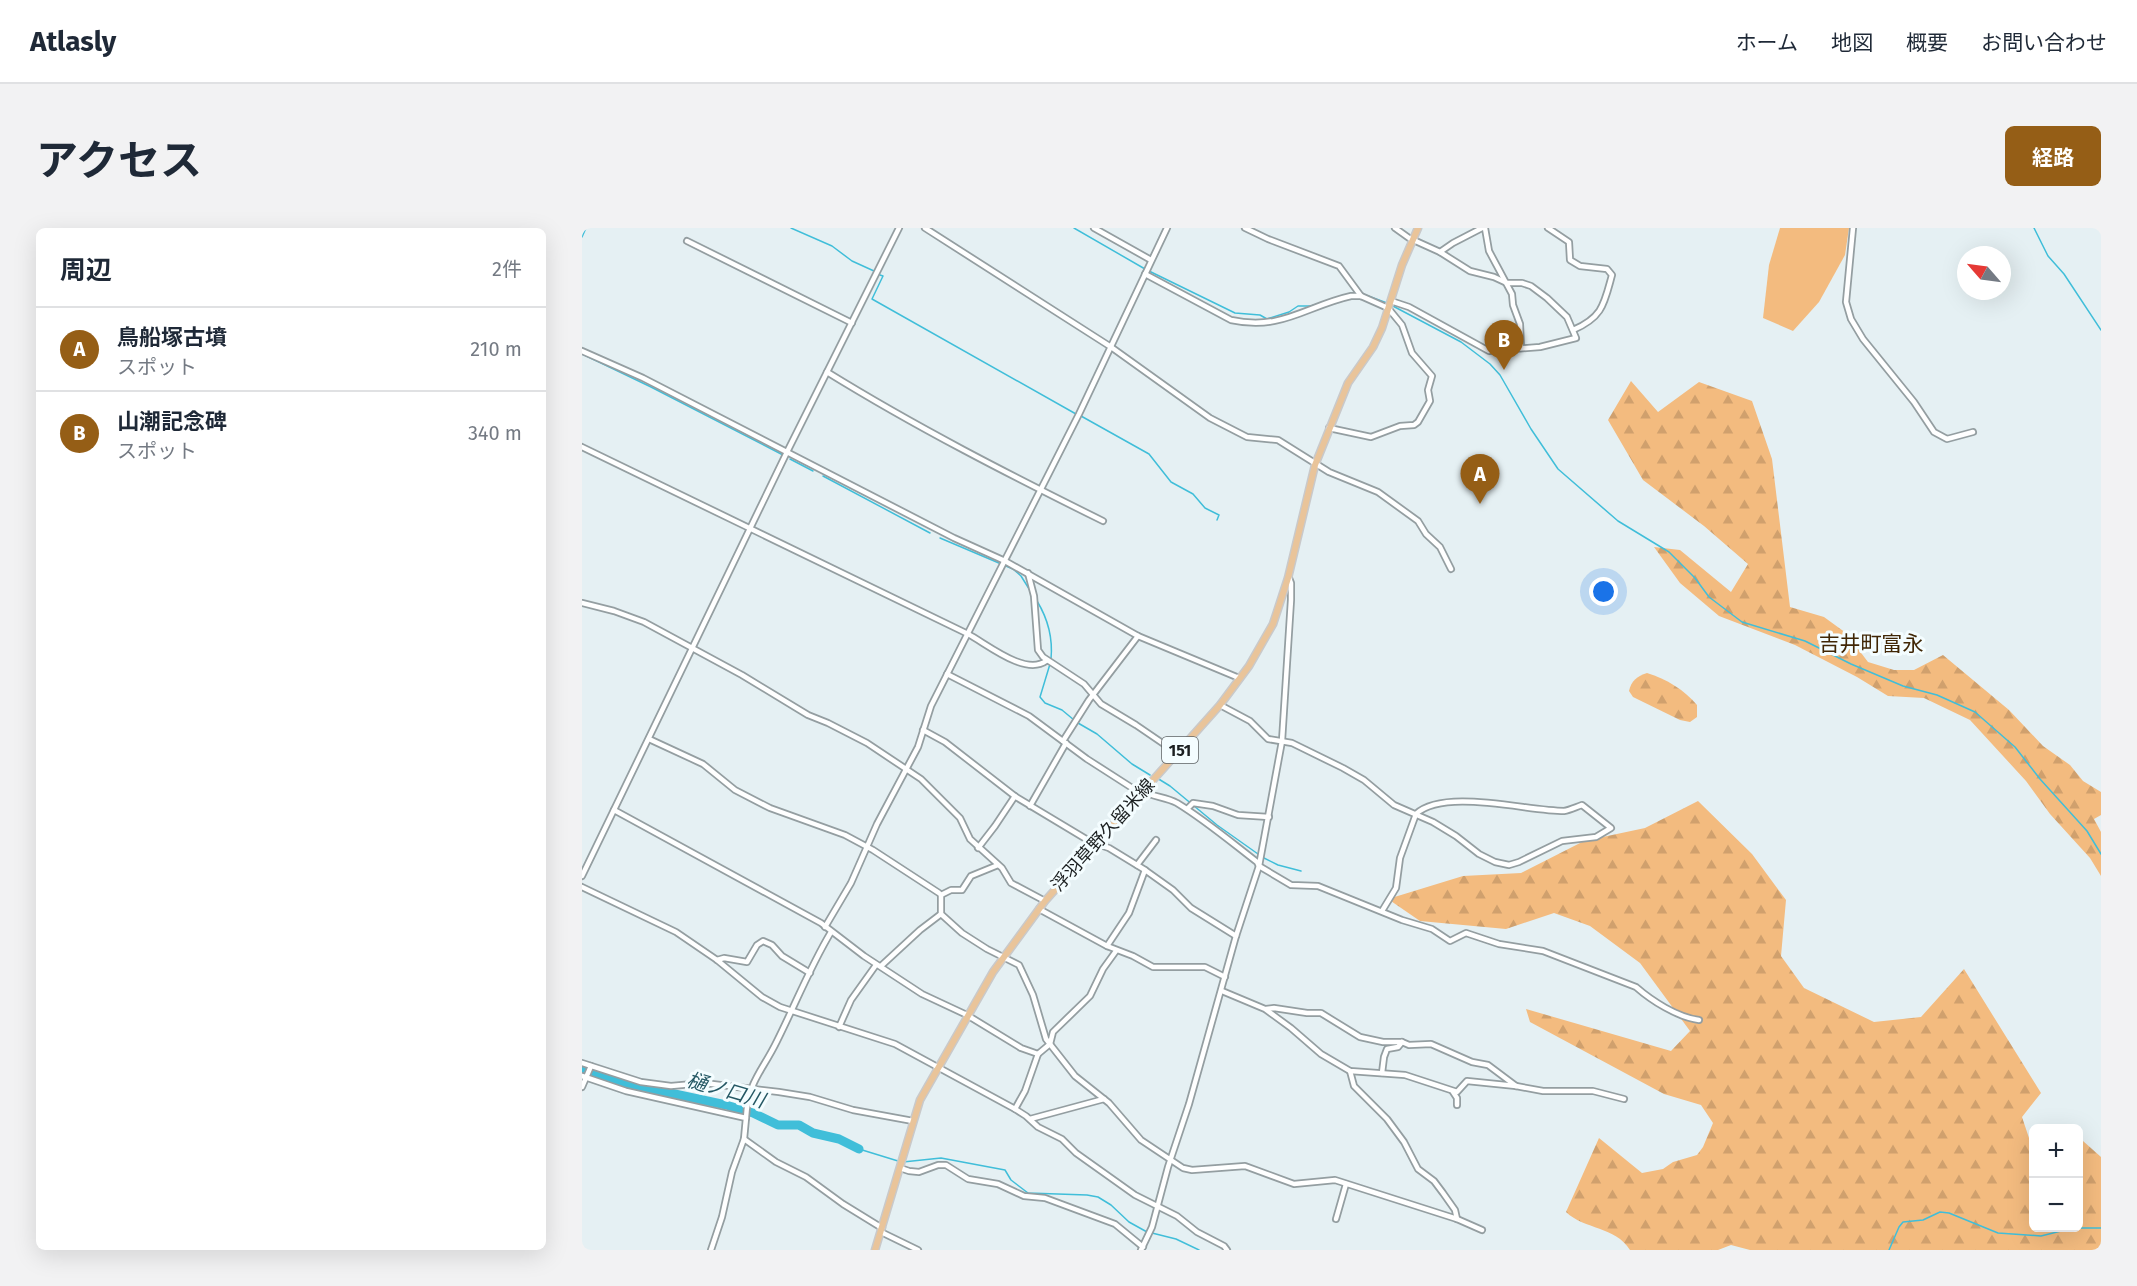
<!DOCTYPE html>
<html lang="ja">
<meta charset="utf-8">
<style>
:root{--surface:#fff;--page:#f2f2f3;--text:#1f2937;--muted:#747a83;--line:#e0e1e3;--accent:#955e16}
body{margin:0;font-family:"Fira Sans","Noto Sans JP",sans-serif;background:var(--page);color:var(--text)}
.controls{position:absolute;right:18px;bottom:18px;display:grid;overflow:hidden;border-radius:9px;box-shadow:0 6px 24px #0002}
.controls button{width:54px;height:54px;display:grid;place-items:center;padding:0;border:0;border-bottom:2px solid var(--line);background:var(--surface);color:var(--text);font:30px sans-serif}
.compass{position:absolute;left:1375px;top:18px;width:54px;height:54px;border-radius:50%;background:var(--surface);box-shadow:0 6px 24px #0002;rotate:298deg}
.you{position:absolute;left:1022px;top:364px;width:21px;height:21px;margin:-15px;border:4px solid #fff;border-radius:50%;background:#1a73e8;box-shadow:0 0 0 9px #1a73e833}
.badge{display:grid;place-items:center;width:39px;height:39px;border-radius:50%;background:var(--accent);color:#fff;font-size:20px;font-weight:700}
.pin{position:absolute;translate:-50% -50px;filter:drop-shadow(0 2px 3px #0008)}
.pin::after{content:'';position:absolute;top:32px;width:21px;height:18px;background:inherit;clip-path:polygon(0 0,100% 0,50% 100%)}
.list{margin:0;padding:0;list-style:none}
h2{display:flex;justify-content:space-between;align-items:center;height:78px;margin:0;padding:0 24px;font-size:26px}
h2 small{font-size:20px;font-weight:400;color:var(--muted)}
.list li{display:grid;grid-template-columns:39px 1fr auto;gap:18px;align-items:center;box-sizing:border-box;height:84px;padding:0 24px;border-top:2px solid var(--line)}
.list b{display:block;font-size:22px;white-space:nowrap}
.list p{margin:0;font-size:20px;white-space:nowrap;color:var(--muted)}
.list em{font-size:20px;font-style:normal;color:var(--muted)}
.map{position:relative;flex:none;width:1519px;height:1022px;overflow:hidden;border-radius:9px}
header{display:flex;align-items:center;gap:36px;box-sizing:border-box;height:84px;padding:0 30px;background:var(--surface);border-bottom:2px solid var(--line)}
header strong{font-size:28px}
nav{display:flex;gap:33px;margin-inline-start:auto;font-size:21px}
.intro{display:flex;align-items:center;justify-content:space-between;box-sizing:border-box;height:144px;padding:0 36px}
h1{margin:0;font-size:42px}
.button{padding:15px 27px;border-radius:9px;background:var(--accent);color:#fff;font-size:21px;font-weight:700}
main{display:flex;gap:36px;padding:0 36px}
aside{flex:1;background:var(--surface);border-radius:9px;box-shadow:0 6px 24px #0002}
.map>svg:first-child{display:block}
.forest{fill:url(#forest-firs)}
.park{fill:#f3bb7f}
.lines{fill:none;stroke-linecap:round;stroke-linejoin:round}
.stream{stroke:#40bed9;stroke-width:1.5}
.river{stroke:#40bed9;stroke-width:9}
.minor-casing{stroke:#949ea1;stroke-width:8}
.major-casing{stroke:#c9c9ca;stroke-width:9}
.minor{stroke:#fff;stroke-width:4.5}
.major{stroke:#e9c49a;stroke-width:6}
.labels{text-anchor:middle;stroke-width:6;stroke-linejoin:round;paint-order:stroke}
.shield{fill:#f4fdff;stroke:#5d6264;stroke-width:1.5}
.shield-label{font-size:16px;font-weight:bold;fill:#1c2021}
.street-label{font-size:18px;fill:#1c2021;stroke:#f4fdff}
.water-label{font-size:20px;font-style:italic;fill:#255864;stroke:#f4fdff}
.quarter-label{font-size:21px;fill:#402605;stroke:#f4fdff}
</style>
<header>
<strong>Atlasly</strong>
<nav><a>ホーム</a><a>地図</a><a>概要</a><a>お問い合わせ</a></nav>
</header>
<div class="intro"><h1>アクセス</h1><a class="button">経路</a></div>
<main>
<aside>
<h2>周辺<small>2件</small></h2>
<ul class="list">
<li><span class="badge">A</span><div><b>鳥船塚古墳</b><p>スポット</p></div><em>210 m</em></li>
<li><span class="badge">B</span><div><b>山潮記念碑</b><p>スポット</p></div><em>340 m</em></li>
</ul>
</aside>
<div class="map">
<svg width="1519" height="1022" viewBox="0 0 1519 1022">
<defs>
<pattern id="forest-firs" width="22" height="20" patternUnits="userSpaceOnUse" patternTransform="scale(1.5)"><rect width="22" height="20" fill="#f3bb7f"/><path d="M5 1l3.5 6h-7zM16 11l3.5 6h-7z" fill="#d0a06d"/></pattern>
</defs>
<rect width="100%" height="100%" fill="#e5f0f3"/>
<g class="forest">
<path d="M1049 153 1076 184 1117 154 1170 173 1190 231 1208 379 1242 389 1264 405 1286 434 1312 442H1332L1361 427 1427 482 1461 518 1488 537 1501 553 1519 564V587L1512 591 1519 604V648L1508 630 1468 586 1444 553 1388 492 1342 470 1306 468 1275 449 1213 417 1137 388 1098 355 1072 319 1098 322 1149 364 1166 336 1122 298 1061 252 1026 192Z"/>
<path d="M1065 445C1085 451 1102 462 1115 477V489L1108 494 1098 492 1051 469 1047 463C1049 453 1055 448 1065 445Z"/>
<path d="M1116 573 1170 626 1204 672 1199 728 1222 760 1292 794 1339 789 1382 741 1459 865 1440 889 1451 922 1452 1000H1496L1497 918 1501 913 1519 929V1022H1168L1149 1017 1136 1022H1048C1033 998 1003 1002 984 984L1017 910 1060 945 1081 941 1091 934 1115 927 1121 919 1131 895 1119 877 1082 866 948 794 944 781 1089 823 1108 803 1058 735 1008 698 972 685 924 701 838 693 806 671 881 648 939 645 1002 613 1063 600Z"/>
</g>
<path class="park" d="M1198 0H1267L1263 27 1237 74 1211 103 1181 90 1187 37Z"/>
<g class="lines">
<g class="stream">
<path d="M209 0 250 18 270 33 292 43"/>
<path d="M492 0 563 41"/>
<path d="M1452 0 1466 28 1482 46 1519 102"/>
<path d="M0 9 4 0"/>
<path d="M567 43 653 85 678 87 685 91 707 84 716 78H729L774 64"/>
<path d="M298 47 301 48 290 71 494 186"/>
<path d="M778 65 805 75"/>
<path d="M809 77 879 114 908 136 918 147 949 201 976 241 1036 293 1087 324 1113 350 1127 369 1160 394 1223 413 1269 436 1321 458 1355 467 1393 484 1433 519 1458 551 1505 603 1519 626"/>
<path d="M0 126 69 159 201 227"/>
<path d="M499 188 567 226 589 254 611 266 623 280 637 287 635 292"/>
<path d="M208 231 231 243"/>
<path d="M241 248 348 305"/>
<path d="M358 310 431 341 439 348 449 364"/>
<path d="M455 373C466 391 471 410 469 431"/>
<path d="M468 436 458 469 463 475 480 482 492 492"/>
<path d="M496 495 515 506 550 536 568 547"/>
<path d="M575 550 588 558 635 597 676 626"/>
<path d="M680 629 696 637 719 643"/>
<path d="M277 921 316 933"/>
<path d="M321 934 359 930 423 942 429 952 446 965 505 967 516 969 529 977 547 994 565 1004"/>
<path d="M570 1005 594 1011 617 1022"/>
<path d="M1307 1022 1317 999 1321 994 1341 992 1358 984 1367 985 1416 1005 1459 1008 1491 1000H1519"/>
</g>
<path class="river" d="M0 841 46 856 144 877 171 885 196 897H217L231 905 257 911 277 921"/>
<defs>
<g id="minor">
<path d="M343 0 529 119 628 190 665 209 696 212 747 244 796 264 836 293 844 306 858 319 869 341"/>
<path d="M512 0 569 32"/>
<path d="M663 0 686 11 757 38 779 68"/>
<path d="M903 0 907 23 930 66 931 77 938 96 939 120"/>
<path d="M966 0 987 14 988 32 998 38 1025 41 1030 47C1022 76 1021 89 991 102"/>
<path d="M1271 0 1264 74 1269 91 1281 111 1332 174 1352 204 1365 211 1391 204"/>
<path d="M105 13 270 95"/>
<path d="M858 24 871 15 900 0"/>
<path d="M563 46 649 92C700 103 724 78 769 68H779L806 80 820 97 830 125 850 148 846 162 848 173 836 194 832 197 818 198 789 209 747 200"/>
<path d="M809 73 827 79 907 123 958 119 994 110 985 89 965 70 949 58 940 55H925L912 49 888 43 858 24 827 10 813 0"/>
<path d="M0 123 61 150 372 310 423 333 556 408 657 450"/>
<path d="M245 144C334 199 428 247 521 293"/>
<path d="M0 219 386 406C405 416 443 448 464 433"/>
<path d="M446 345 452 368 456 422 461 429 502 456 519 476 554 497 595 525"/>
<path d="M0 375 32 383 62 394 160 447 226 487 246 495 285 515 339 551 378 590 388 611 420 640 429 655 463 673"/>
<path d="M365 446 447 488 505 531 558 565"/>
<path d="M638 477 668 493 686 511 710 515 761 540 782 552 812 577 851 594 874 608 897 626 913 634 927 637 937 634 980 613 1014 609 1029 600 1000 577C994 579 988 582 982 583 945 583 862 560 834 586L818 630 814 660 800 683"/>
<path d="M341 502 363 514 434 569 509 614 527 620 563 642 591 662 609 680 654 708"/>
<path d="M67 511 121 536 153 562 188 580 263 607 291 622 357 665 359 667V686L380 705 405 721 437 737 451 767 464 811 493 848 527 875 559 912 601 940 610 942 663 938 712 956 753 952 875 991 900 1002"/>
<path d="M481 513 507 472 556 408"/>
<path d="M560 563C571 569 584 569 595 575 623 592 649 614 675 634L677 638 709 657 736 658 820 692 850 701 868 713 884 705 917 716 961 723 1054 759C1070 773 1095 789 1117 792"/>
<path d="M448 578 484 515"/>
<path d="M605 581 611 575 631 578 656 587 687 589"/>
<path d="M32 582 239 695 282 728 340 766 385 787 439 820 456 826 468 816 471 804 508 768 521 741 534 723"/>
<path d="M396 620 413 598 433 568"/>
<path d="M555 637 574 612"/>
<path d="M0 648 205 224 317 0"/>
<path d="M0 659 94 704 135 732 180 769 198 779 313 816 433 881 444 888 456 899 480 911 494 925 553 967 595 988 615 1004 642 1018 645 1022"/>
<path d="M359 667 369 662H380L389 648 416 637"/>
<path d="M457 681 525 718 551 728 571 739H623L643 749"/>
<path d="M243 699 269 655 295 596 336 519 349 478 497 186 585 0"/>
<path d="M525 718 547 685 563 642"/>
<path d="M135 732 142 730 165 734 175 717 181 713 190 717 200 728 228 745"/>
<path d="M299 738 338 702 359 686"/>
<path d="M640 763 683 781 709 800 739 826 768 843 823 847 875 864 885 853 934 858 961 863H1011L1042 871"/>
<path d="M684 781 692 780 725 785H739L778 809 801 814H820L827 817 849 816 890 834 906 837 934 858"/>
<path d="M257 799 269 772 294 737"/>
<path d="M0 835 59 854 89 858 122 855 197 864 228 869 271 882 331 893"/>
<path d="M768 843 772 858 805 891 822 914 836 941 852 953 861 965 873 982 875 991"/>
<path d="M800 845 802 829 805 821 816 819 820 814"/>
<path d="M0 848 44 863 164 890 162 911 150 944 140 989 129 1022"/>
<path d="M0 859 9 838"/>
<path d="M871 864 875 870V877"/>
<path d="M433 881 443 863 456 826"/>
<path d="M164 890C166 853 180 844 195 813 213 777 228 739 249 704"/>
<path d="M448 891 522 871"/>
<path d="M162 911 194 934 224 949 261 976 300 1000"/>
<path d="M318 940 327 943 337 944 356 937H364L386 951 416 956 442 968 463 970 533 996 561 1019"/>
<path d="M754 991 764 956"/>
<path d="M299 1004 336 1022"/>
<path d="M559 1022 570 999 586 939 607 876 654 708 677 638 700 513 709 372V355L707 350"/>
</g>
<path id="major" d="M293 1022 338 872 411 744 463 673 638 477 667 438 691 396 706 350 733 237 766 155 791 119 800 100 820 37 836 0"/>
</defs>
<use href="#minor" class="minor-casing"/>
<use href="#major" class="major-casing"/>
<use href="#minor" class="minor"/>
<use href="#major" class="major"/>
</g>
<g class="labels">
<rect class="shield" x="580" y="509" width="36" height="26" rx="4.5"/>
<g class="shield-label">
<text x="598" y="528">151</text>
</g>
<g class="street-label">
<text transform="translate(521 607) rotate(-48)" y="6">浮羽草野久留米線</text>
</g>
<g class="water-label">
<text transform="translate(144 862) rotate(16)" y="7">樋ノ口川</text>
</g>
<g class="quarter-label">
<text x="1289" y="423">吉井町富永</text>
</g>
</g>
</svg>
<div class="controls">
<button>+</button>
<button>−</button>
</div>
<svg class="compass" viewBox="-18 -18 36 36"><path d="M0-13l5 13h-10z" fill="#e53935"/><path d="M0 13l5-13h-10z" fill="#747a83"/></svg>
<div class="you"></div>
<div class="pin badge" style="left:898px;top:276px">A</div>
<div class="pin badge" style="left:922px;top:142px">B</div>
</div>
</main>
